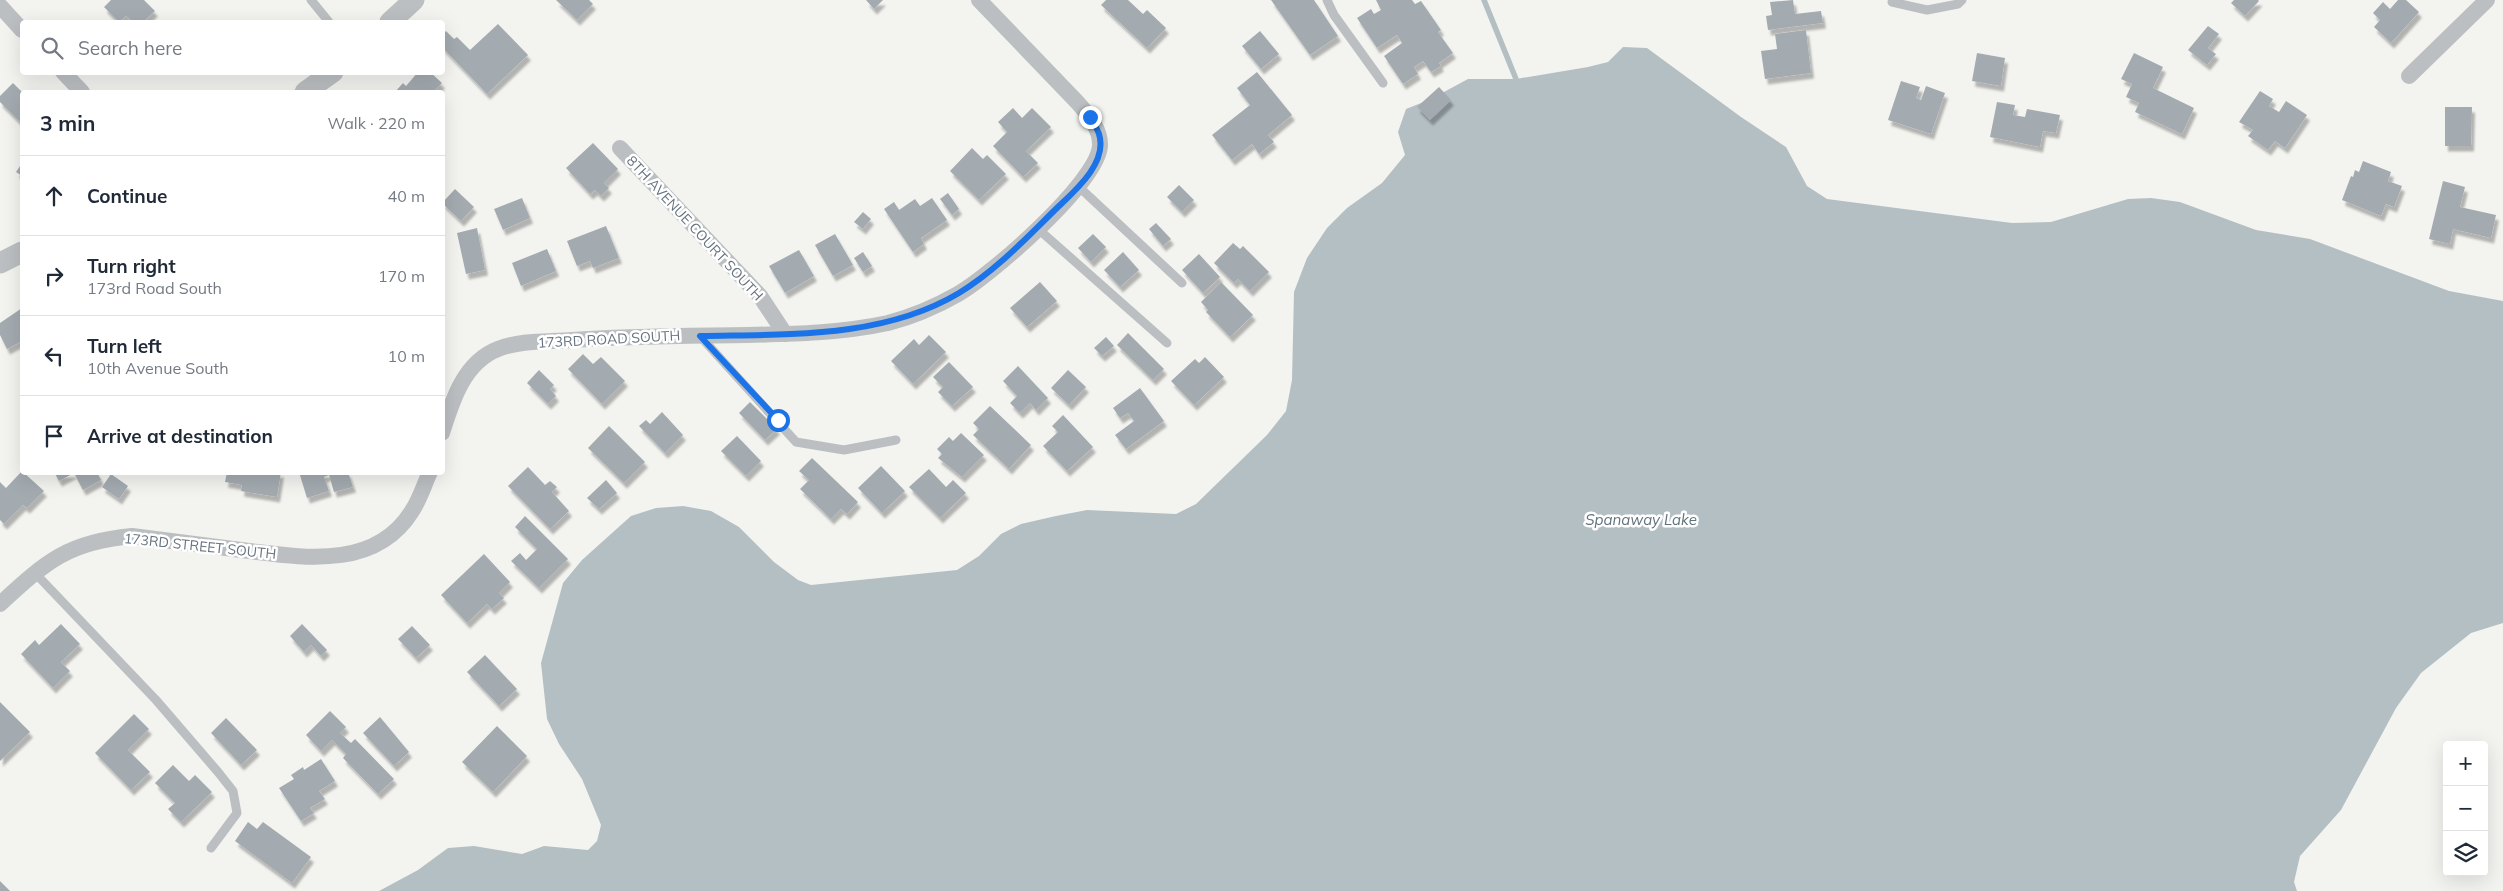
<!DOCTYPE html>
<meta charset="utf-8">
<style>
:root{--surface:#fff;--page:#f2f2f3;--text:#1f2937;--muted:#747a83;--line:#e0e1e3}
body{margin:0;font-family:Mulish,sans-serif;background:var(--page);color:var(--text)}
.controls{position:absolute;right:15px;bottom:15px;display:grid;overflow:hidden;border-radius:5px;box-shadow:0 5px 20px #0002}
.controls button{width:45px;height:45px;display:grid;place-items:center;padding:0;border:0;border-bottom:1px solid var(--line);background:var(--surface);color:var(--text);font:25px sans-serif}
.stop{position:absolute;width:15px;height:15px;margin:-11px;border:4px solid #1a73e8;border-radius:50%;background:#fff}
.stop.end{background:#1a73e8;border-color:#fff;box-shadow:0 1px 5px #0008}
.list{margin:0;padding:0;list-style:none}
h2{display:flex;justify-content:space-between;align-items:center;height:65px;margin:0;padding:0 20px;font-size:21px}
h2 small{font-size:16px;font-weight:400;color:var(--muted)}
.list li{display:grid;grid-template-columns:32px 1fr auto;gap:15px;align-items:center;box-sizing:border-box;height:80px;padding:0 20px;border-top:1px solid var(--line)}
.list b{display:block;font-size:19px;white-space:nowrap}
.list p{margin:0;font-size:16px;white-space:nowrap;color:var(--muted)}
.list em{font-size:16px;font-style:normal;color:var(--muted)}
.icon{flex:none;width:28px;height:28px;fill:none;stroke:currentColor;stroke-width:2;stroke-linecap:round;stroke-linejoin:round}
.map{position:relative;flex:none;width:2503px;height:891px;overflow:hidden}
.search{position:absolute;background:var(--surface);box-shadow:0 5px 20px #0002;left:20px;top:20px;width:425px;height:55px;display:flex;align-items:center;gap:12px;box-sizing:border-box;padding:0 18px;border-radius:5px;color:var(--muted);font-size:19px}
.panel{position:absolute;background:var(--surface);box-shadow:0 5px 20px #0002;left:20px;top:90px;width:425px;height:385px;border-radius:5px}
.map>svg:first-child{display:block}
.water{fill:#b4bfc3}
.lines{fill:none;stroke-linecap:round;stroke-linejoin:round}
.stream{stroke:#b4bfc3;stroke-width:5.5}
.building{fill:#a4abb0;filter:url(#shadow)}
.service{stroke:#bbbfc2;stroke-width:9}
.minor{stroke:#bbbfc2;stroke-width:16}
.tertiary{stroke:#bbbfc2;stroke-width:21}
.route{stroke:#1a73e8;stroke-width:6}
.labels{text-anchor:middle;stroke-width:5;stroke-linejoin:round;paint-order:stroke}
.street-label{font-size:14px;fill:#66737e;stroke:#fff}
.water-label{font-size:15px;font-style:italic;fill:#62747b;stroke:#fff}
</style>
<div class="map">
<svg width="2503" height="891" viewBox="0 0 2503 891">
<defs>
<filter id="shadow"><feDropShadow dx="3" dy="5.5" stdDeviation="1" flood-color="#0004"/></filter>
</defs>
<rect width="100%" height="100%" fill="#f3f4f0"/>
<path class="water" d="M1623 47 1647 48 1741 117 1786 147 1807 186 1827 199 2012 223 2051 222 2128 199 2151 198 2180 202 2256 230 2310 239 2449 291 2503 301V623L2471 633 2421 673 2396 708 2341 810 2300 856 2294 882 2297 891H379L418 870 448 848 474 846 522 854 544 846 588 850 597 841 601 825 582 779 559 744 547 719 541 663 563 583 582 560 631 516 656 508 683 506 711 511 739 527 774 562 798 580 811 585 957 570 979 556 1001 534 1021 524 1056 516 1087 510 1176 514 1196 504 1267 435 1286 411 1292 380 1294 292 1307 258 1327 228 1347 208 1382 183 1405 155 1398 132 1406 109 1431 99 1468 79H1516L1588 67 1608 62Z"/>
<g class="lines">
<path class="stream" d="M1484 0 1516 79"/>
</g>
<g class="building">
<path d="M111 0H144L155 11 143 22H133L126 16 119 22 104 7Z"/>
<path d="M556 0H589L593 4 577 20Z"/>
<path d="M866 0H883L874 9Z"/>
<path d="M1106 0H1128L1143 14 1147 10 1166 28 1147 48 1101 5Z"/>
<path d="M1271 0H1314L1338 36 1310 55Z"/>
<path d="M1376 0H1412L1415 4 1421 1 1441 30 1438 32 1453 53 1439 63 1441 66 1431 72 1423 61 1414 67 1418 74 1403 84 1384 56 1402 43 1397 35 1377 48 1357 18 1371 9 1374 14 1381 10Z"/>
<path d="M1793 0 1795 14 1821 11 1823 23 1768 30 1766 16 1772 15 1770 2Z"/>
<path d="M2234 0H2258L2259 1 2245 16 2231 3Z"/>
<path d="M2398 0H2406L2419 12 2391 43 2374 27 2380 20 2373 13 2383 2 2390 9Z"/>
<path d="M498 24 528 55 487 94 442 47V35L446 31 454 39 457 37 470 50Z"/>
<path d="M2208 26 2219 34 2208 48 2216 54 2207 65 2188 50Z"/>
<path d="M1806 30 1811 73 1765 79 1761 51 1777 49 1775 34Z"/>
<path d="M1260 31 1279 54 1261 69 1242 46Z"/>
<path d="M1977 53 2005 58 2001 86 1972 81Z"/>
<path d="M2134 53 2163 67 2153 88 2194 108 2182 134 2135 112 2139 103 2126 97 2132 84 2121 79Z"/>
<path d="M418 72H430L442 83 433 92H395L403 83 406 86Z"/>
<path d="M1257 72 1292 115 1268 135 1274 142 1259 154 1252 144 1232 160 1212 135 1250 105 1237 88Z"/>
<path d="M1901 81 1920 87 1916 98 1921 100 1926 86 1945 93 1931 134 1888 120Z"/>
<path d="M13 83 22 92V118L19 121 0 102V96Z"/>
<path d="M1439 87 1451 100 1430 120 1417 107Z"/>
<path d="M2260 91 2273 99 2269 106 2279 112 2286 101 2307 115 2285 148 2275 141 2268 150 2248 136 2253 130 2239 122Z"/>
<path d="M1997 102 2015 105 2013 115 2025 117 2027 109 2060 115 2056 133 2043 131 2040 147 1990 137Z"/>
<path d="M2445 107H2472L2471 146H2445Z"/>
<path d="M1013 108 1022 118 1032 108 1051 127 1026 151 1038 163 1023 177 993 146 1007 132 998 122Z"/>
<path d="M593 143 618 169 604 183 609 188 601 196 595 190 590 194 566 168Z"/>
<path d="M972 148 983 159 987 155 1006 174 979 200 950 171Z"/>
<path d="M2363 161 2391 172 2388 181 2402 186 2394 207 2386 204 2381 216 2342 200 2351 176 2353 177 2355 170 2359 172Z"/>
<path d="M22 163V176L16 172Z"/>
<path d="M2443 181 2465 187 2460 207 2496 215 2491 238 2453 229 2450 244 2429 239Z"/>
<path d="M1179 185 1194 200 1182 212 1167 197Z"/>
<path d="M455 189 474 207 461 221 442 203Z"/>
<path d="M948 193 959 209 952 215 940 199Z"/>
<path d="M522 198 530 218 503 230 494 209Z"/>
<path d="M932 198 947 220 921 238 924 244 913 252 884 209 894 202 899 210 915 199 920 206Z"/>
<path d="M863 212 871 219 863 229 854 222Z"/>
<path d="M1156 223 1171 239 1163 246 1149 229Z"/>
<path d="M606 226 619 258 593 268 590 261 577 266 567 241Z"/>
<path d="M477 228 485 270 466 274 457 233Z"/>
<path d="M835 234 853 265 833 276 815 245Z"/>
<path d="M1093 234 1106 247 1091 262 1078 248Z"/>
<path d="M1233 243 1240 249 1243 246 1269 272 1250 291 1238 279 1234 283 1214 263Z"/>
<path d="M547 249 556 271 521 286 512 263Z"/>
<path d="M799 250 814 276 785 293 769 266Z"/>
<path d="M863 252 872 266 863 272 854 258Z"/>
<path d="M1123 252 1139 270 1120 287 1104 270Z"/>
<path d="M1199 254 1220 277 1203 293 1182 270Z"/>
<path d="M1040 282 1057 301 1027 327 1010 308Z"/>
<path d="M1221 282 1253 315 1230 337 1206 312 1208 310 1201 302Z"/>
<path d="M22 308V341L7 349 0 335V323Z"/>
<path d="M1128 333 1164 369 1153 380 1117 345Z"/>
<path d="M929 335 946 352 913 384 891 361 914 339 919 345Z"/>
<path d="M1106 337 1114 346 1102 356 1094 348Z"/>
<path d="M583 354 593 364 601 357 625 381 602 404 568 369Z"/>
<path d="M1205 357 1224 377 1194 405 1171 381 1195 359 1199 363Z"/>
<path d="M949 362 973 387 952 406 938 392 943 387 933 377Z"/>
<path d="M1018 366 1048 398 1036 410 1030 403 1020 413 1010 403 1017 396 1003 381Z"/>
<path d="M539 370 554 385 550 389 556 396 548 404 527 383Z"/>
<path d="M1068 370 1086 387 1069 405 1051 388Z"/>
<path d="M1140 388 1164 421 1126 449 1115 435 1134 421 1128 413 1120 418 1113 408Z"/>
<path d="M750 402 777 429 765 440 739 413Z"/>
<path d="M990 406 1031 445 1009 469 973 435 979 429 973 423Z"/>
<path d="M662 412 683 435 665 453 639 426 646 420 650 424Z"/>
<path d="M1063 415 1093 447 1067 471 1043 446 1058 432 1052 426Z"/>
<path d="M609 426 645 462 624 483 588 448Z"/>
<path d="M961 433 984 455 962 477 938 458 942 454 937 449 949 437 953 441Z"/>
<path d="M737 436 761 461 746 476 721 451Z"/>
<path d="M812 458 858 502 847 514 841 509 831 519 800 489 809 480 799 471Z"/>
<path d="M881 466 905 491 882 513 858 488Z"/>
<path d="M528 467 545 485 550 481 557 487 552 492 569 511 550 529 508 486Z"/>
<path d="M929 469 946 487 953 480 966 493 940 518 909 487Z"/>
<path d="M22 471 44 491 27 508 23 505 4 524 0 520V482L6 488Z"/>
<path d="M54 472H97L101 480 83 490 74 473 59 481Z"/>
<path d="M227 472H281L277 497 241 491 242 485 225 482Z"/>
<path d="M299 472H348L353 487 334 492 329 475 324 477 329 491 307 498Z"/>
<path d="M111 474 128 486 119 499 102 487Z"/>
<path d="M606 480 617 493 599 509 587 498Z"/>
<path d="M525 516 568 559 539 588 511 561 520 553 526 560 537 549 515 527Z"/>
<path d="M484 554 510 582 499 593 504 598 492 609 487 604 467 623 441 595Z"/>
<path d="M61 624 80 644 61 662 70 671 53 688 21 654 35 640 39 645Z"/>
<path d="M302 624 327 650 321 656 311 645 304 652 290 636Z"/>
<path d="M412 626 430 645 416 658 398 639Z"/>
<path d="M485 655 517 689 499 706 467 672Z"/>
<path d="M0 702 30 732 0 761Z"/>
<path d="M330 711 346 727 340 733 351 743 355 739 394 779 378 794 343 758 346 754 332 740 321 751 306 735Z"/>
<path d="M134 714 149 729 128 750 150 772 131 790 95 753Z"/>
<path d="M380 717 409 752 394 766 363 733Z"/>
<path d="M226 718 257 750 241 765 211 733Z"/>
<path d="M497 726 527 756 493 792 462 762Z"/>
<path d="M321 759 335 781 319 791 325 799 310 808 314 813 301 821 279 788 294 779 291 775 303 767 304 770Z"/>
<path d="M173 765 189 781 195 775 212 792 181 822 168 809 175 803 155 783Z"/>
<path d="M248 822 257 829 263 822 311 857 292 883 235 841Z"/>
<path d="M0 881 10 891H0Z"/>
</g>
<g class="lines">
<g class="service">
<path d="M311 0 329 22"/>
<path d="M1327 0 1334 15 1383 83"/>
<path d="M1892 2 1927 10 1958 4 1962 0"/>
<path d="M1079 187 1182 283"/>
<path d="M1037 228 1167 343"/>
<path d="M700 336 796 442 844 450 896 440"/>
<path d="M35 573 156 700 218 772 233 791 237 813 211 848"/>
</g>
<g class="minor">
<path d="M0 6 22 30"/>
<path d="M63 72 82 92"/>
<path d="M2409 76 2487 0"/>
<path d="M620 148 760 296 785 334"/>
<path d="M442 433C452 401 464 362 498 349 521 340 548 342 572 340 630 336 689 336 747 335 794 334 842 333 888 323 911 317 937 306 958 294 991 275 1097 183 1100 146 1101 129 1088 115 1078 103L979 0"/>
<path d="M0 604C46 562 67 542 132 536 171 541 210 546 249 551 306 558 376 569 412 511 420 499 424 485 430 472"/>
</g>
<g class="tertiary">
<path d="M390 22 414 0"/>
<path d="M305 92 333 72"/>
<path d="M0 263 22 252"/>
</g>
</g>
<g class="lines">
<path class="route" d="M778 420 700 336C787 334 882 339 959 293 997 270 1027 237 1059 206 1076 190 1108 162 1099 134 1097 128 1093 122 1090 117"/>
</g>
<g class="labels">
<g class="street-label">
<text transform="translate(695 228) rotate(47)" y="5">8TH AVENUE COURT SOUTH</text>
<text transform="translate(609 339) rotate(-3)" y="5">173RD ROAD SOUTH</text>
<text transform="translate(200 546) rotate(6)" y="5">173RD STREET SOUTH</text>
</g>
<g class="water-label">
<text x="1641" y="525">Spanaway Lake</text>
</g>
</g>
</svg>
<div class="controls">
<button>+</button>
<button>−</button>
<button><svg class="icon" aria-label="layers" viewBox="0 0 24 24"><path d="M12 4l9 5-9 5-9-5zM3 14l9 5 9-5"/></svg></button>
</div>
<div class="stop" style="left:778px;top:420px"></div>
<div class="stop end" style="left:1090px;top:117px"></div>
<div class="search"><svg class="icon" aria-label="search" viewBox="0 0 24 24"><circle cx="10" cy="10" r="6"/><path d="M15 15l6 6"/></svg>Search here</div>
<section class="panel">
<h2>3 min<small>Walk · 220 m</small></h2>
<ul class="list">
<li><svg class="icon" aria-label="ahead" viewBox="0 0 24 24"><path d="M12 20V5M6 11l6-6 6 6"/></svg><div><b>Continue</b></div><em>40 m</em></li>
<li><svg class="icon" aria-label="right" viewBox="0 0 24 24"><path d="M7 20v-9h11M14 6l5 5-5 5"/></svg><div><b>Turn right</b><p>173rd Road South</p></div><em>170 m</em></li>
<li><svg class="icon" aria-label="left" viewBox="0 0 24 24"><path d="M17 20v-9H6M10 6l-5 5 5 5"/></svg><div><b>Turn left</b><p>10th Avenue South</p></div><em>10 m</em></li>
<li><svg class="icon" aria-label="arrive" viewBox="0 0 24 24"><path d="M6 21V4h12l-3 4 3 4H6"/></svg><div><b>Arrive at destination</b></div></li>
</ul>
</section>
</div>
